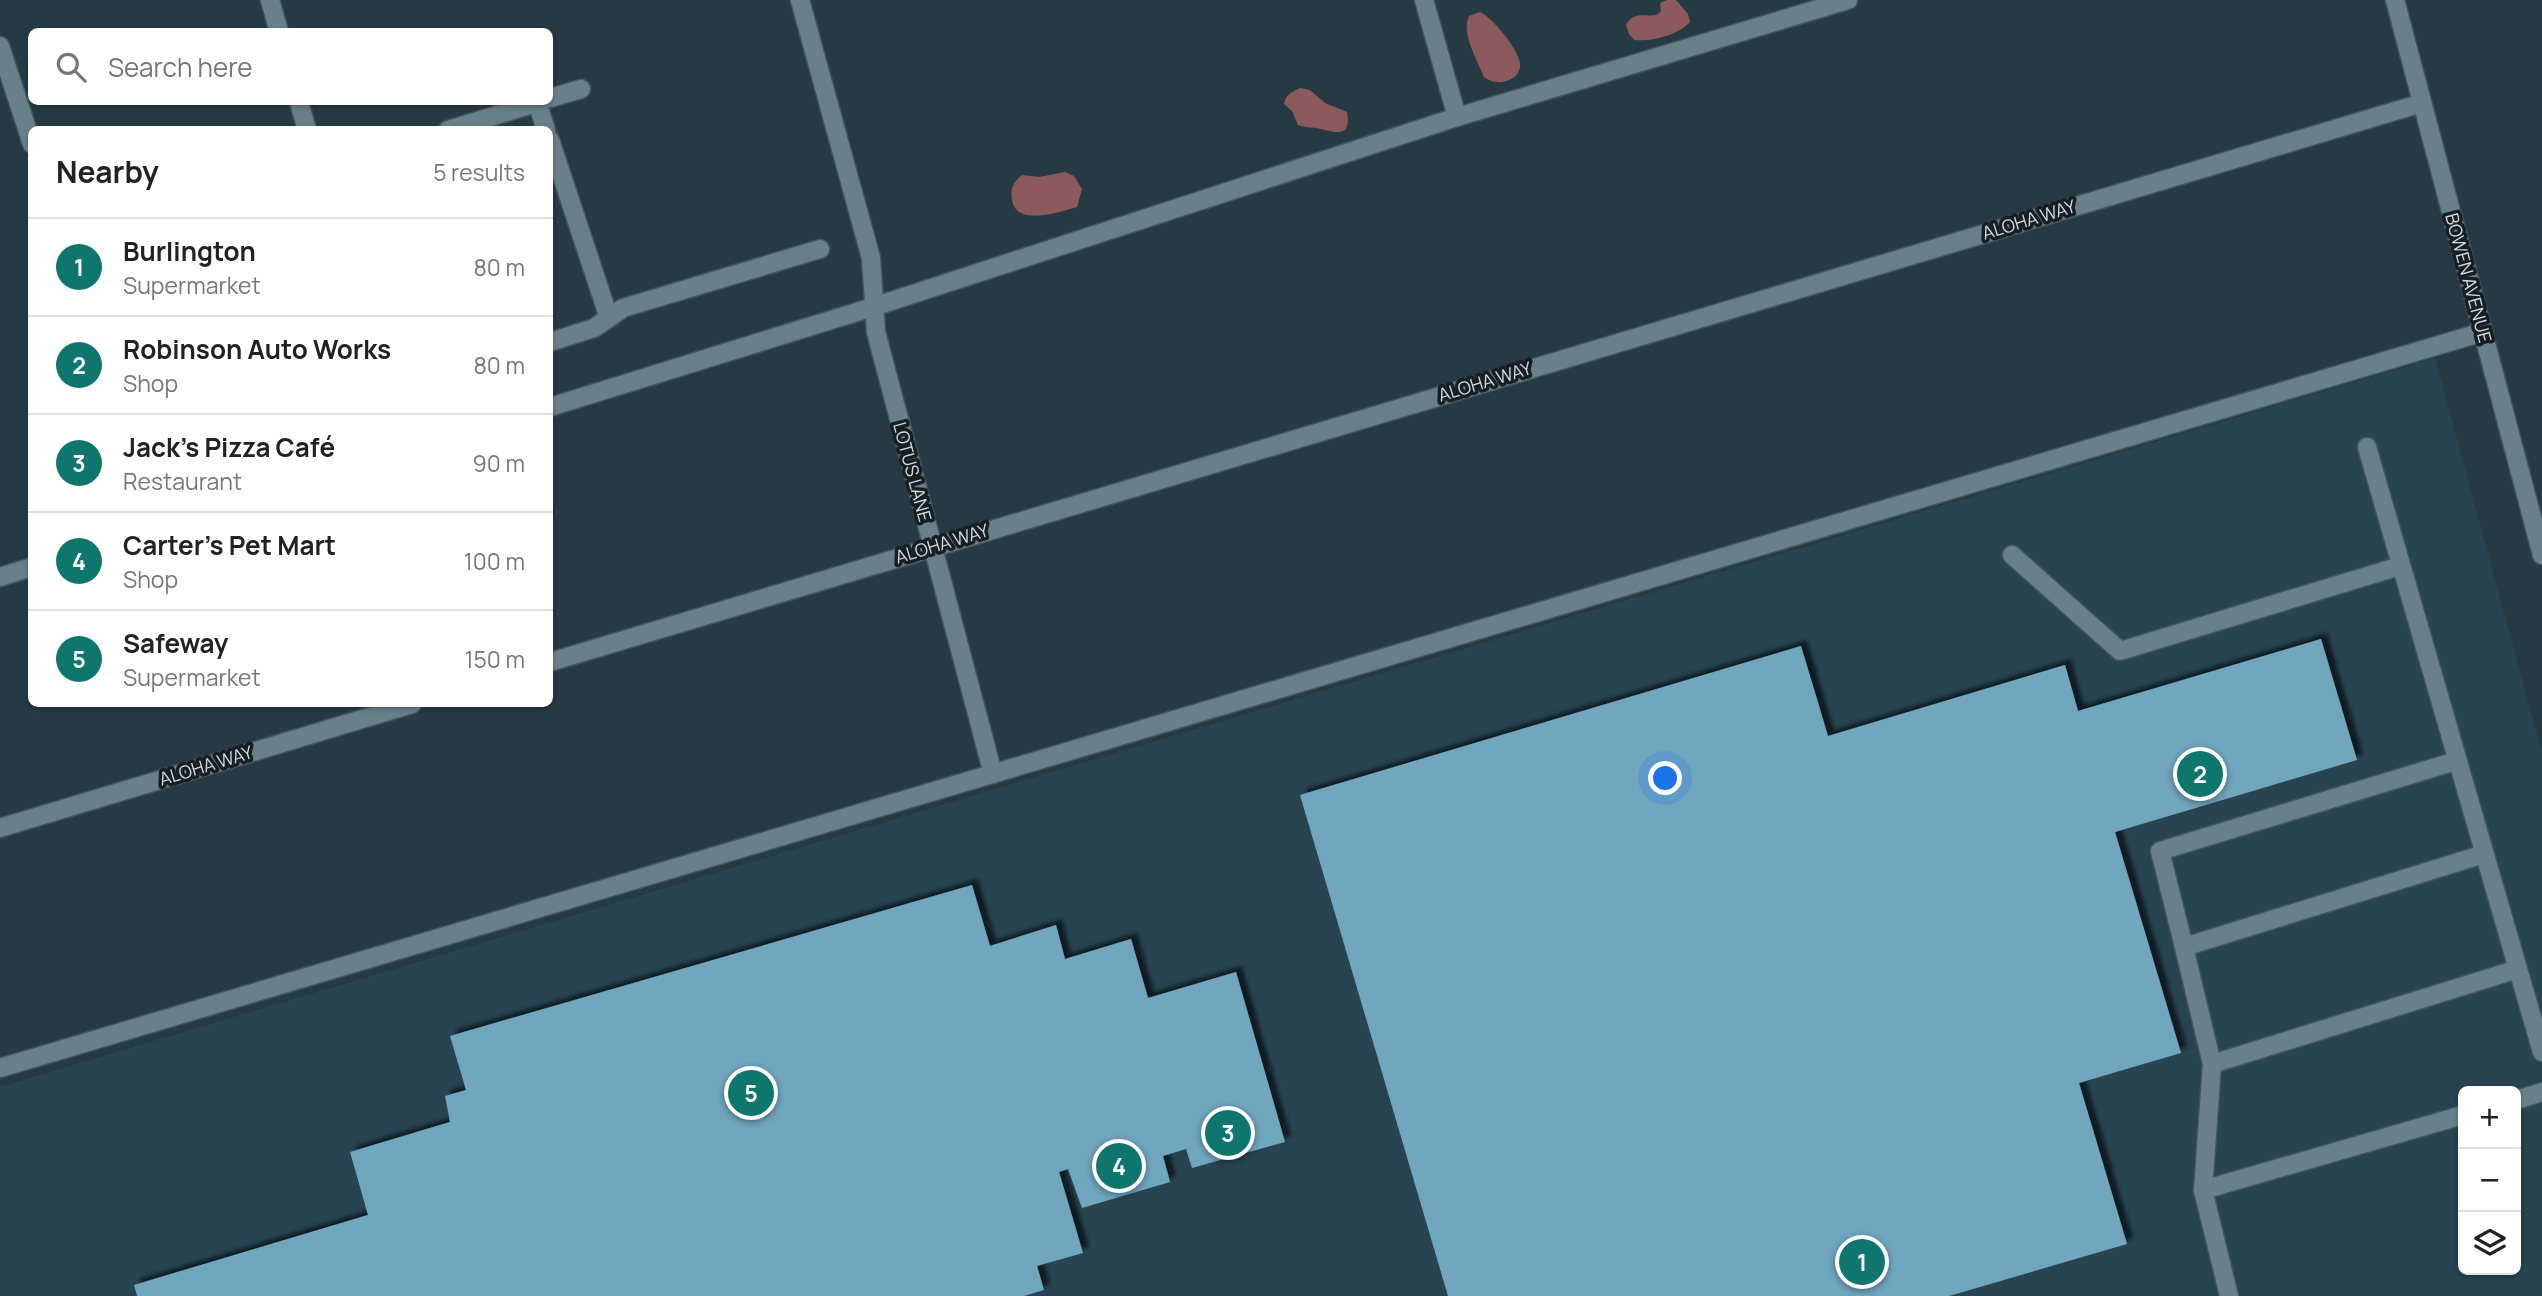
<!DOCTYPE html>
<meta charset="utf-8">
<style>
:root{--surface:#fff;--page:#f6f6f6;--text:#222;--muted:#767676;--line:#e0e0e0;--accent:#0f766e}
body{margin:0;font-family:Manrope,sans-serif;background:var(--page);color:var(--text)}
.controls{position:absolute;right:21px;bottom:21px;display:grid;overflow:hidden;border-radius:10px;box-shadow:0 2px 5px #0004}
.controls button{width:63px;height:63px;display:grid;place-items:center;padding:0;border:0;border-bottom:2px solid var(--line);background:var(--surface);color:var(--text);font:35px sans-serif}
.you{position:absolute;left:1666px;top:779px;width:24px;height:24px;margin:-18px;border:5px solid #fff;border-radius:50%;background:#1a73e8;box-shadow:0 0 0 10px #1a73e833}
.badge{display:grid;place-items:center;width:46px;height:46px;border-radius:50%;background:var(--accent);color:#fff;font-size:23px;font-weight:700}
.pin{position:absolute;translate:-50% -50%;border:4px solid #fff;box-shadow:0 2px 7px #0006}
.list{margin:0;padding:0;list-style:none}
h2{display:flex;justify-content:space-between;align-items:center;height:91px;margin:0;padding:0 28px;font-size:30px}
h2 small{font-size:23px;font-weight:400;color:var(--muted)}
.list li{display:grid;grid-template-columns:46px 1fr auto;gap:21px;align-items:center;box-sizing:border-box;height:98px;padding:0 28px;border-top:2px solid var(--line)}
.list b{display:block;font-size:26px;white-space:nowrap}
.list p{margin:0;font-size:23px;white-space:nowrap;color:var(--muted)}
.list em{font-size:23px;font-style:normal;color:var(--muted)}
.icon{flex:none;width:38px;height:38px;fill:none;stroke:currentColor;stroke-width:2;stroke-linecap:round;stroke-linejoin:round}
.map{position:relative;flex:none;width:2542px;height:1296px;overflow:hidden}
.search{position:absolute;background:var(--surface);box-shadow:0 2px 5px #0004;left:28px;top:28px;width:525px;height:77px;display:flex;align-items:center;gap:18px;box-sizing:border-box;padding:0 24px;border-radius:10px;color:var(--muted);font-size:26px}
.panel{position:absolute;background:var(--surface);box-shadow:0 2px 5px #0004;left:28px;top:126px;width:525px;height:581px;border-radius:10px}
.map>svg:first-child{display:block}
.built{fill:#284451;fill-rule:evenodd}
.water{fill:#8c5a5c}
.building{fill:#71a6bf;filter:url(#shadow)}
.lines{fill:none;stroke-linecap:round;stroke-linejoin:round}
.service-casing{stroke:#44565d;stroke-width:21}
.minor-casing{stroke:#44565d;stroke-width:21}
.tertiary-casing{stroke:#44565d;stroke-width:21}
.service{stroke:#697f89;stroke-width:18}
.minor{stroke:#697f89;stroke-width:18}
.tertiary{stroke:#697f89;stroke-width:18}
.labels{text-anchor:middle;stroke-width:7;stroke-linejoin:round;paint-order:stroke}
.street-label{font-size:18px;fill:#d1dde3;stroke:#171f24}
</style>
<div class="map">
<svg width="2542" height="1296" viewBox="0 0 2542 1296">
<defs>
<filter id="shadow"><feDropShadow dx="6" dy="-6" stdDeviation="2" flood-color="#0009"/></filter>
</defs>
<rect width="100%" height="100%" fill="#263a43"/>
<path class="built" d="M2435 358 2542 753V1296H0V1087ZM2463 1091H2516V1270H2463Z"/>
<g class="water">
<path d="M1667 0H1676L1688 14 1690 22C1679 35 1651 42 1634 40L1629 34 1626 25C1634 11 1643 17 1657 15L1661 11 1660 3Z"/>
<path d="M1480 12C1493 18 1518 49 1520 63 1522 82 1495 87 1484 77 1477 59 1461 34 1469 16Z"/>
<path d="M1300 88 1310 90 1325 103 1347 112C1352 141 1333 131 1316 128 1309 127 1304 127 1298 125L1292 111 1284 104C1286 94 1292 92 1300 88Z"/>
<path d="M1065 172 1074 176 1082 189 1077 207C1059 212 1016 227 1012 200 1010 189 1013 182 1022 175L1039 177Z"/>
</g>
<g class="building">
<path d="M2321 639 2357 760 2115 832 2181 1053 2079 1083 2127 1244 1949 1296H1448L1300 795 1801 646 1828 736 2065 665 2078 711Z"/>
<path d="M972 885 990 946 1056 925 1065 959 1131 939 1148 998 1236 972 1285 1142 1192 1168 1186 1149 1163 1156 1170 1182 1082 1208 1068 1169 1059 1172 1083 1253 1037 1266 1044 1290 1024 1296H137L134 1285 368 1215 350 1152 450 1122 445 1096 466 1090 450 1036Z"/>
</g>
<g class="lines">
<defs>
<g id="service">
<path d="M270 0 279 32"/>
<path d="M800 0 871 258 876 332"/>
<path d="M1424 0 1457 117"/>
<path d="M550 98 581 89"/>
<path d="M299 102 307 130"/>
<path d="M537 102 546 130"/>
<path d="M448 130 539 102"/>
<path d="M550 140 609 318"/>
<path d="M550 342 594 328 623 308 820 249"/>
<path d="M550 407 873 307 1457 117 1848 0"/>
<path d="M2367 447 2542 1052"/>
<path d="M2012 555 2120 651 2400 566"/>
<path d="M0 577 32 567"/>
<path d="M2184 947 2160 851 2456 761"/>
<path d="M2212 1064 2518 969"/>
<path d="M0 1068 2483 332"/>
<path d="M2516 1100 2542 1092"/>
<path d="M2203 1190 2463 1115"/>
<path d="M2229 1296 2203 1190 2212 1064 2184 947 2484 854"/>
</g>
<g id="minor">
<path d="M0 46 32 144"/>
<path d="M876 332 993 774"/>
<path d="M550 662 2422 103"/>
<path d="M0 828 412 704"/>
</g>
<path id="tertiary" d="M2395 0 2542 555"/>
</defs>
<use href="#service" class="service-casing"/>
<use href="#minor" class="minor-casing"/>
<use href="#tertiary" class="tertiary-casing"/>
<use href="#service" class="service"/>
<use href="#minor" class="minor"/>
<use href="#tertiary" class="tertiary"/>
</g>
<g class="labels">
<g class="street-label">
<text transform="translate(2029 220) rotate(-17)" y="6">ALOHA WAY</text>
<text transform="translate(2468 278) rotate(75)" y="6">BOWEN AVENUE</text>
<text transform="translate(1485 382) rotate(-17)" y="6">ALOHA WAY</text>
<text transform="translate(912 472) rotate(75)" y="6">LOTUS LANE</text>
<text transform="translate(942 544) rotate(-17)" y="6">ALOHA WAY</text>
<text transform="translate(206 766) rotate(-17)" y="6">ALOHA WAY</text>
</g>
</g>
</svg>
<div class="controls">
<button>+</button>
<button>−</button>
<button><svg class="icon" aria-label="layers" viewBox="0 0 24 24"><path d="M12 4l9 5-9 5-9-5zM3 14l9 5 9-5"/></svg></button>
</div>
<div class="you"></div>
<div class="pin badge" style="left:1862px;top:1262px">1</div>
<div class="pin badge" style="left:2200px;top:774px">2</div>
<div class="pin badge" style="left:1228px;top:1133px">3</div>
<div class="pin badge" style="left:1119px;top:1166px">4</div>
<div class="pin badge" style="left:751px;top:1093px">5</div>
<div class="search"><svg class="icon" aria-label="search" viewBox="0 0 24 24"><circle cx="10" cy="10" r="6"/><path d="M15 15l6 6"/></svg>Search here</div>
<section class="panel">
<h2>Nearby<small>5 results</small></h2>
<ul class="list">
<li><span class="badge">1</span><div><b>Burlington</b><p>Supermarket</p></div><em>80 m</em></li>
<li><span class="badge">2</span><div><b>Robinson Auto Works</b><p>Shop</p></div><em>80 m</em></li>
<li><span class="badge">3</span><div><b>Jack's Pizza Café</b><p>Restaurant</p></div><em>90 m</em></li>
<li><span class="badge">4</span><div><b>Carter's Pet Mart</b><p>Shop</p></div><em>100 m</em></li>
<li><span class="badge">5</span><div><b>Safeway</b><p>Supermarket</p></div><em>150 m</em></li>
</ul>
</section>
</div>
